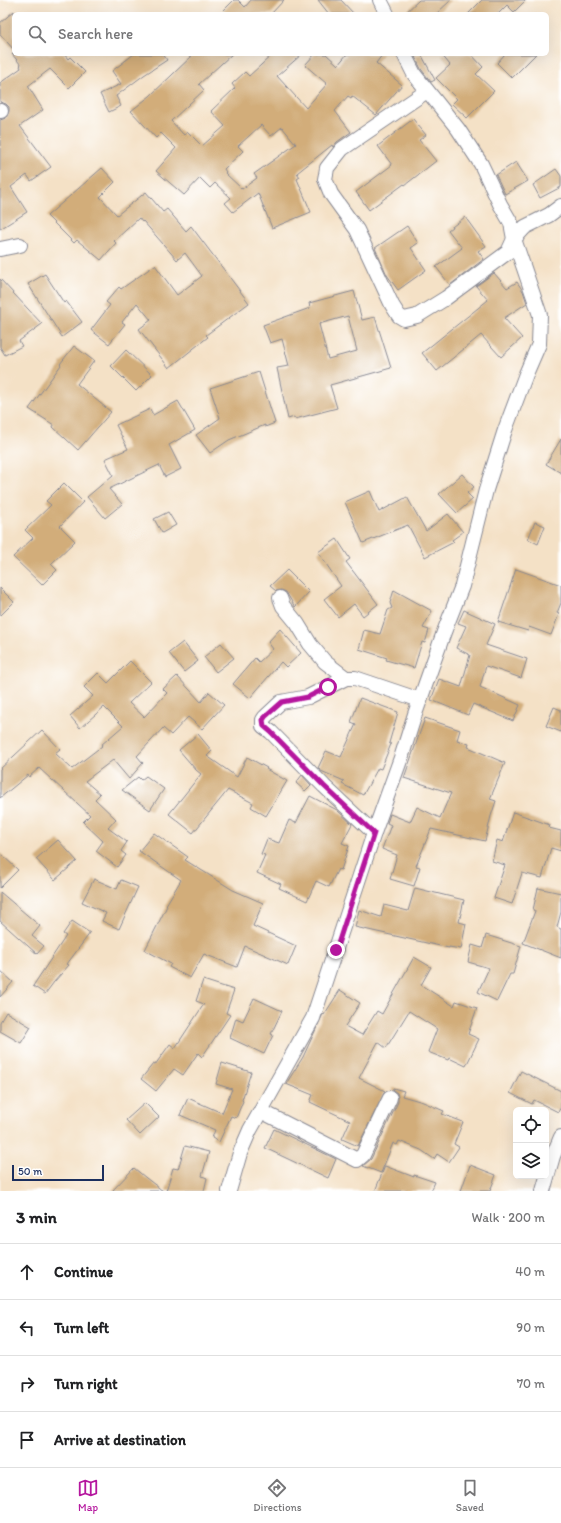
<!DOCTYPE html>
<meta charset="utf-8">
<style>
:root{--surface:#fff;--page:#f2f2f2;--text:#202124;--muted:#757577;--line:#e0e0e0;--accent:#b5179e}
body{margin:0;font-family:Itim,sans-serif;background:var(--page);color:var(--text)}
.controls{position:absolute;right:12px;bottom:12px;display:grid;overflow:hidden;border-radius:6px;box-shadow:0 4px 16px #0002}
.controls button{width:36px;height:36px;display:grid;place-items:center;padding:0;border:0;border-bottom:1px solid var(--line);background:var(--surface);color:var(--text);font:20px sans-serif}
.scale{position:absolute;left:12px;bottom:10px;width:92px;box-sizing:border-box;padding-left:4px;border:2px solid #1b2f5e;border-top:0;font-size:11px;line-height:14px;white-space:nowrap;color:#1b2f5e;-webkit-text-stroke:3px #fff;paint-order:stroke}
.stop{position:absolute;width:12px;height:12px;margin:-9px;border:3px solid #b5179e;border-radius:50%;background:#fff}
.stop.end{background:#b5179e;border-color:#fff;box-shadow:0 1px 4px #0008}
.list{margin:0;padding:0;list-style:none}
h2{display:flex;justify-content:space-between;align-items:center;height:52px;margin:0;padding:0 16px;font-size:17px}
h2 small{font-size:13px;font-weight:400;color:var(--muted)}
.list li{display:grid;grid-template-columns:26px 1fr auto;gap:12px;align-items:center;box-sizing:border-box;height:56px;padding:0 16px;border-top:1px solid var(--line)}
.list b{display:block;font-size:15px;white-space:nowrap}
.list em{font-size:13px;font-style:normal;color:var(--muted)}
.icon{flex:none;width:22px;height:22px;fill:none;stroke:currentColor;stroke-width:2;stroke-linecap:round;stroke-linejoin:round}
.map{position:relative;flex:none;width:561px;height:1191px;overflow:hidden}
.search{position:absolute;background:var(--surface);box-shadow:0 4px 16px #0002;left:12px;right:12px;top:12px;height:44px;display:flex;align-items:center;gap:10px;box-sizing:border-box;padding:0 14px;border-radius:6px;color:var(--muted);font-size:15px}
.sheet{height:276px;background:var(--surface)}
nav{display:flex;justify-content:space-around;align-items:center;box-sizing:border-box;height:56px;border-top:1px solid var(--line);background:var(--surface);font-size:11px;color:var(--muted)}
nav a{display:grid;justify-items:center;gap:2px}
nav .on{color:var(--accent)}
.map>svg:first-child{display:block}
.building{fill:#d2ad7a;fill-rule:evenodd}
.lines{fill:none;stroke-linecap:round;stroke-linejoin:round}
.street-casing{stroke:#888892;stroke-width:16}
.street{stroke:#fff;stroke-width:14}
.route{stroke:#b5179e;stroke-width:5}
</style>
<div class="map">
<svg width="561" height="1191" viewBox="0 0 561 1191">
<rect width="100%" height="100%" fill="#fff"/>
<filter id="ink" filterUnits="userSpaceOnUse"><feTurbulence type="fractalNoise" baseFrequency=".025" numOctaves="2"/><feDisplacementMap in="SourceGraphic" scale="8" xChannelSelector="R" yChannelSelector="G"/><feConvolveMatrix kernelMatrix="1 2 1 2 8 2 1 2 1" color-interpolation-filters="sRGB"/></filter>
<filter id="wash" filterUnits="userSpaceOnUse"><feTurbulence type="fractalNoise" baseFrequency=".012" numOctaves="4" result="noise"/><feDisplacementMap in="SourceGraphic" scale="16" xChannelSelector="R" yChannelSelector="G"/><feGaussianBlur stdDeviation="0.9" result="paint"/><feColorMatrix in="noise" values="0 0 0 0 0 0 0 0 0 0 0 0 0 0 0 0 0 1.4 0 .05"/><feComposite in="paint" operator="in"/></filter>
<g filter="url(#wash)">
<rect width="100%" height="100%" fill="#f4e1c6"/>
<g id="blocks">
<g class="building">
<path d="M234 0H238L245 7 251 0H284L271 14H220Z"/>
<path d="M318 0H341L354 14H329Z"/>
<path d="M419 0H451L436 14H404Z"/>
<path d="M482 0H526L514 12 507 5 498 14H468Z"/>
<path d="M14 11V50L0 34V23Z"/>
<path d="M12 54H64L68 59 70 57 85 72 69 88 50 69 28 86 43 110 20 126 51 167 31 181 27 175 11 187 27 212 0 229V120L6 118 9 111V107L6 104 0 102V83L21 68 20 66 21 65Z"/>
<path d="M134 54H163L167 60 144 75 116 96 121 106 109 112 100 94 121 84 112 71Z"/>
<path d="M194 54H232L199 84 204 90 171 121 184 135 188 132 202 146 225 126 211 111 235 88 232 84 245 72 249 76 273 54H302L277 76 306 108 327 84 305 65 315 54H326L338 65 347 54H383L376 63 402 85 376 115 352 96 351 98 348 96 335 111 351 132 337 142 333 147 332 145 297 173 300 177 297 179 311 212 272 228 258 193 233 212 225 203 231 198 215 183 210 188 200 178 184 195 156 171 176 148 161 133 156 138 131 111 150 96ZM261 125 271 136 282 127 296 144 254 174 257 178 242 189 225 173 226 172 224 169 243 151 238 146Z"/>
<path d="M421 54 435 80 431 82 421 69 415 57Z"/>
<path d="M441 54H471L483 67 476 74 494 91 467 118 452 104 457 99 436 78 450 65Z"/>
<path d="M505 54H536L512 78 497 63Z"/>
<path d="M413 119 426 135 419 140 436 161 405 185 404 184 369 210 356 192 392 165 378 146Z"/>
<path d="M516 162 528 181 505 194 496 175Z"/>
<path d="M102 168 115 182 100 197 117 215 146 192 163 212 167 209 186 231 191 226 249 303 206 335 208 337 169 368 139 329 151 320 137 303 122 322 125 324 109 344 91 330 110 305 106 302 119 287 121 289 155 265 177 295 202 276 185 253 177 260 143 221 142 222 139 218 114 241 116 243 101 260 77 240 74 243 47 216Z"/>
<path d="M556 169 561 176V187L540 198 533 185Z"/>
<path d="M465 217 486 246 478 251 484 259 450 285 436 267 462 248 448 230Z"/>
<path d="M407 226 418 243 411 248 426 270 398 290 387 275 375 248Z"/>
<path d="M494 273 507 288 517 282 523 291 527 303 504 318 522 338 501 357 481 335 437 371 422 353 488 300 476 286Z"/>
<path d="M45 274 64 303 66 301 82 322 62 337 28 284Z"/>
<path d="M0 279 42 324 19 341 22 346 5 355 0 347Z"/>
<path d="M354 291 362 320 375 317 391 368 330 385 337 408 295 419 294 417 288 419 277 368 289 366 282 339 270 343 263 325 310 308 309 303ZM348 316 357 351 328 359 319 324Z"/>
<path d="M74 346 94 361 77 384 111 412 78 450 53 427 54 425 29 409 61 365 60 364Z"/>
<path d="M126 350 152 375 136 391 111 366Z"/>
<path d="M259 372 275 423 265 427V425L229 440 210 453 196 435 220 418 210 388Z"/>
<path d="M178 401 195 430 169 445 181 469 165 477 159 465 109 489 122 504 105 518 87 497 113 475 105 459 128 449 116 425 150 409 153 415Z"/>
<path d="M561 439V473L546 464Z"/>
<path d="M462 474 474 487 467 493 473 499 457 513 439 494Z"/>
<path d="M64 483 83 502 60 526 75 541 51 564 57 570 42 585 13 557 33 538 25 530 51 505 46 501Z"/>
<path d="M370 491 379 512 407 497 426 531 448 514 463 532 452 540 454 542 425 557 408 525 363 543 345 502Z"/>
<path d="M168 512 176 525 162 533 154 519Z"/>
<path d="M535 522 545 526 538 544 528 539Z"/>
<path d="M337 539 350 559 346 562 378 604 363 616 354 604 338 617 324 599 341 586 318 552Z"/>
<path d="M516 569 561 585V603L557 613 559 614 551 635 529 627 528 631 498 622Z"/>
<path d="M287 570 309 592 295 607 286 592 281 590 276 591 270 586Z"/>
<path d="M0 588 14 602 0 616Z"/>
<path d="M394 590 432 611 423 628 429 630 425 643 422 642 414 668 386 660 387 658 359 649 364 630 380 634 388 610 392 608 390 603Z"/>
<path d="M464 610 495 624 486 645 527 659 521 678 486 666 480 687 520 705 513 721 473 704 468 715 431 700 439 679 461 687 470 655 456 648 466 626 458 623Z"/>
<path d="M280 629 301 653 286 667 281 662 250 698 233 684 255 658 259 662 273 649 268 642Z"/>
<path d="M183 642 198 661 184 672 169 653Z"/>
<path d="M221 643 234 658 216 672 204 657Z"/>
<path d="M130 661 151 682 129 703 144 717 167 693 163 689 177 676 201 702 209 692 224 705 202 729 188 717 171 735 163 728 137 756 143 763 129 779 113 760 85 781 100 794 95 799 116 819 108 828 127 842 121 851 126 855 117 867 96 851 103 841 83 822 90 815 39 768 29 777 28 775 0 798V769L42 730 60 749 55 753 72 769 102 746 101 745 123 726 104 707 80 728 70 716 93 696 84 687 98 673 108 683Z"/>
<path d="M360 698 398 712 389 743 391 744 381 769 378 768 363 795 342 784 344 781 321 771 318 768 326 751 341 757 356 724 351 722Z"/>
<path d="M554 707 561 710V732L546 726Z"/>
<path d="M425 718 460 730 457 740 469 744 468 747 505 763 490 799 496 801 491 816 485 841 431 829 416 866 420 867 414 886 390 879 397 855 382 849 391 825 387 823 390 814 410 822 417 807 440 818 451 793 404 778Z"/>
<path d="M198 734 212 751 207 756 237 777 247 757 267 768 266 769 287 781 266 816 251 807 253 803 228 790 193 833 169 814 201 774 196 770 179 750Z"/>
<path d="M302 775 311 785 305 791 296 783Z"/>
<path d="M146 776 164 789 150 810 122 790 138 777 141 780Z"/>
<path d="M310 796 337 810 352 824 342 843 349 846 341 870 338 869 329 887 316 881 307 901 279 888 281 884 257 873 265 855 261 854 267 839 279 843 289 820 296 823Z"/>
<path d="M513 812 550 825 549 828 561 831V851L551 848 542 878 522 873 512 904 494 898 505 865 492 861 497 840 503 842Z"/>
<path d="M154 833 188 857 185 860 233 890 263 903 253 926 296 946 288 965 245 946 237 967 204 954 190 978 169 967 171 964 145 950 167 906 166 905 181 880 139 851Z"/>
<path d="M58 840 77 861 55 880 36 859Z"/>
<path d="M0 853 18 870 0 888Z"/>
<path d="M94 879 117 889 121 880 138 887 119 929 102 921 106 913 82 902Z"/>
<path d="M415 888 464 900 459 922 466 924 461 949 449 947V948L355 927 359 910 381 917 384 905 408 911Z"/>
<path d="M538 888 561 893V912L557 927 561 929V958L523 943 535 911 533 910Z"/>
<path d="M0 892 40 926 32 936 44 946 37 954 0 921Z"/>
<path d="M72 921 90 933 67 964 69 965 54 982 45 994 33 986 66 936 63 934Z"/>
<path d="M486 935 521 946 513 974H510L497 1001 478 992 489 968 468 962 472 945 482 948Z"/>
<path d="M414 957 431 967 421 985 454 1006 456 1001 477 1008 468 1034 479 1039 466 1066 449 1058 448 1060 428 1052 437 1029 409 1011 386 1048 378 1042 359 1078 385 1091 358 1146 342 1139 350 1121 310 1102 313 1095 286 1084 303 1057 323 1014 324 1015 340 990 360 1003 345 1026 362 1035 377 1011 382 1014Z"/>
<path d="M0 970 13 982 0 997Z"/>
<path d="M203 980 234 990 226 1013 230 1015 202 1057 198 1053 183 1075 174 1069 156 1091 141 1079 153 1064 155 1065 170 1044 175 1048 204 1004 196 1001Z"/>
<path d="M254 998 282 1011 271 1034 273 1035 264 1054 230 1038 236 1018 243 1021Z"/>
<path d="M6 1012 31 1027 21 1043 0 1031V1022Z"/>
<path d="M222 1063 251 1072 242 1100 243 1101 236 1118 231 1116 219 1142 212 1138 215 1130 180 1115 188 1098 222 1113 232 1089 216 1084Z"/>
<path d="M521 1071 561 1091V1107L558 1112 534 1100 532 1104 510 1093Z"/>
<path d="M393 1088 404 1091 402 1096 423 1102 444 1111 442 1114 463 1122 454 1144 459 1147 449 1162 437 1154 434 1159 421 1150 399 1141 397 1145 393 1143 381 1173 363 1166 371 1159 398 1102V1097L397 1093 393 1090Z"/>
<path d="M145 1103 159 1117 140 1135 126 1120Z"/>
<path d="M274 1129 336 1159 328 1178 265 1148Z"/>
<path d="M185 1146 209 1152 202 1176 207 1178 204 1191H166L173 1168 178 1169Z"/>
<path d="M470 1165 496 1175 490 1191H461Z"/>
<path d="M385 1166 414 1177V1175L435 1182 431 1191H375Z"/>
<path d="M134 1168 146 1178 163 1191H112Z"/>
</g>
</g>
</g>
<g filter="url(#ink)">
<use href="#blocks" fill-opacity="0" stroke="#888892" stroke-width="1"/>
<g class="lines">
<defs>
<g id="street">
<path d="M380 0 387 14"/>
<path d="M427 91 342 149 327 168 326 174 325 179 331 194 357 230 392 305 399 316 404 319 417 316 446 298 508 252 514 239 525 227 549 215 561 206"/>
<path d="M0 111H1"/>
<path d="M0 249 20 245"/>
<path d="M280 598 283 606 297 623 310 644 325 662 346 678"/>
<path d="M374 833 324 786 271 732 263 726V720L265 717 281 702 308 697 346 678H355L420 700"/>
<path d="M261 1111 357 1160 363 1155 390 1098"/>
<path d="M229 1191 240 1153 250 1130 313 1018 374 833 402 755 415 714 444 632 462 586 486 490 505 430 526 374 539 344 540 315 514 239 511 223 500 204 481 164 458 129 414 74 404 54"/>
<path d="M543 1191 553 1156 561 1137"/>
</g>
</defs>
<use href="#street" class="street-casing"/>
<use href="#street" class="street"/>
</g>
</g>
<g class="lines" filter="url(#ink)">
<path class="route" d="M328 687 308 697 282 702 265 717 263 720 264 726 271 732 324 786 374 833 336 950"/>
</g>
</svg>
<div class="controls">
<button><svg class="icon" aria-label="locate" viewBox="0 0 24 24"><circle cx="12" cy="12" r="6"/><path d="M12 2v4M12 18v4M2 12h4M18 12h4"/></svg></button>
<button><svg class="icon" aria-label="layers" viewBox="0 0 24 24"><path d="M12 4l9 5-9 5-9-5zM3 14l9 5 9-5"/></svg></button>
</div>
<div class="scale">50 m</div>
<div class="stop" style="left:328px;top:687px"></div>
<div class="stop end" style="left:336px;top:950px"></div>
<div class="search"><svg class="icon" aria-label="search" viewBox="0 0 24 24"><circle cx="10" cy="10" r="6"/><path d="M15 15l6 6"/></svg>Search here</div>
</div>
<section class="sheet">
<h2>3 min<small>Walk · 200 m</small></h2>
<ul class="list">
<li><svg class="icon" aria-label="ahead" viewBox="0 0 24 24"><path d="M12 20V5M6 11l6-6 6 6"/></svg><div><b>Continue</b></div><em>40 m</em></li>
<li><svg class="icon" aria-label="left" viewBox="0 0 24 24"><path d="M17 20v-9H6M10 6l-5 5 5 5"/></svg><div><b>Turn left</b></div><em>90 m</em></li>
<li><svg class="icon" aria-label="right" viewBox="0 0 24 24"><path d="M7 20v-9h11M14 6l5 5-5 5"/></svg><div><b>Turn right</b></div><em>70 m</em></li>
<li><svg class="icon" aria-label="arrive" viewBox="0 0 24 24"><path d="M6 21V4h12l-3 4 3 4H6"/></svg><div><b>Arrive at destination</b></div></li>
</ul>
</section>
<nav>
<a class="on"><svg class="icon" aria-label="map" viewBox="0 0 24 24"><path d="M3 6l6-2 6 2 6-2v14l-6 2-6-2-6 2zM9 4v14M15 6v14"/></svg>Map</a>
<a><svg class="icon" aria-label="directions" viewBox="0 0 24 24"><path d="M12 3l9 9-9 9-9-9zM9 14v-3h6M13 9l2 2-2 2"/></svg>Directions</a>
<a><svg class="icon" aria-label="saved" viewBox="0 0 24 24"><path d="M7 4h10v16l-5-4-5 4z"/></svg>Saved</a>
</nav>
